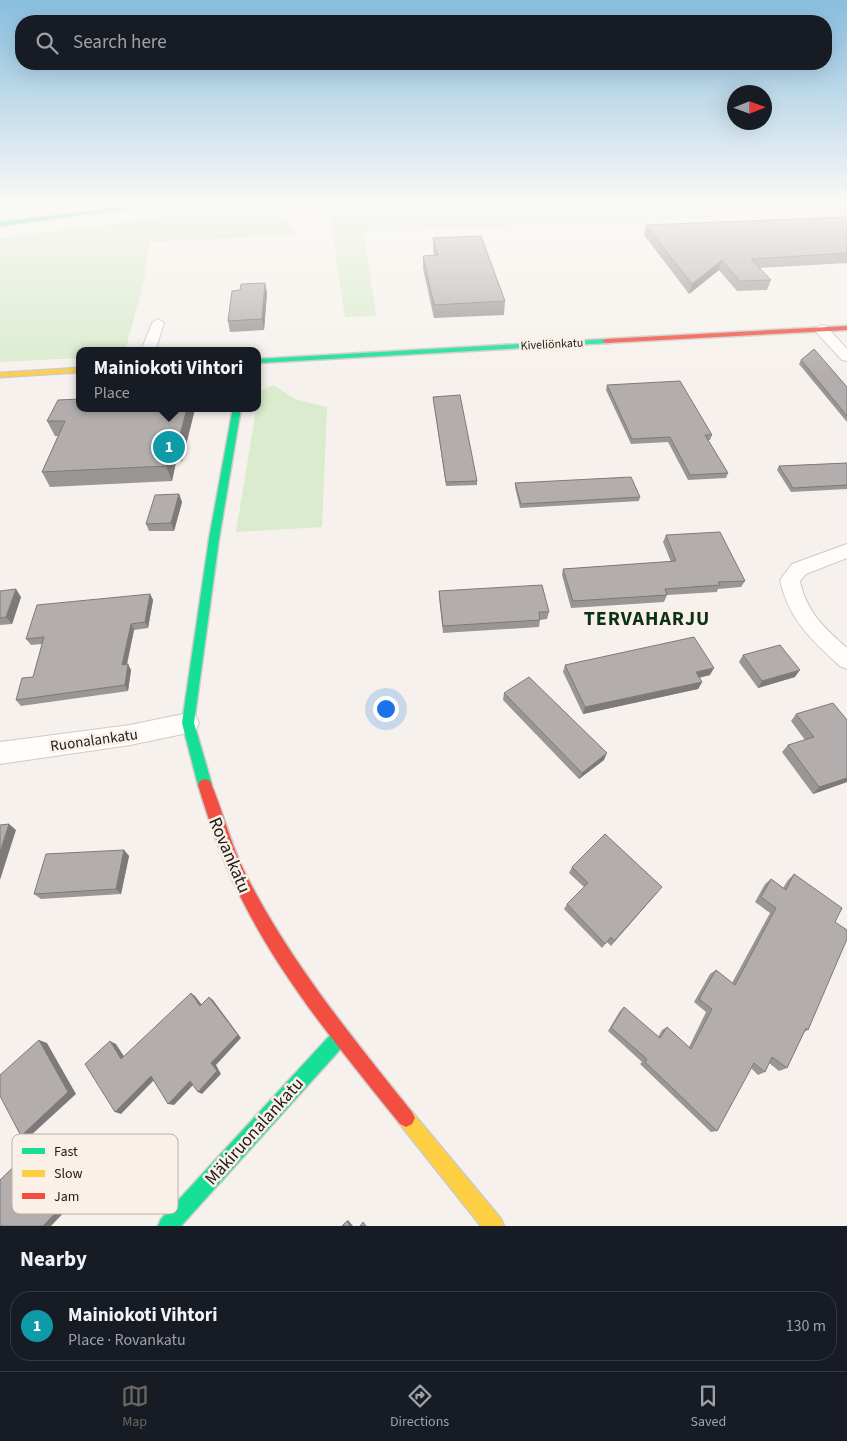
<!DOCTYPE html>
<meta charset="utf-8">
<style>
:root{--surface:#171b24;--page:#20242c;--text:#f1f3f6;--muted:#9ea1a6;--line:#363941;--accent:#6a6662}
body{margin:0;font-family:"Source Sans 3",sans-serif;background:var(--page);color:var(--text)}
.compass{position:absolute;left:727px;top:85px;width:45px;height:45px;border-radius:50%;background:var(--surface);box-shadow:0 5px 20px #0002;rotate:89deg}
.you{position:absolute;left:385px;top:708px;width:18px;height:18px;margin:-12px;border:4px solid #fff;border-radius:50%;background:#1a73e8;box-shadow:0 0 0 8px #1a73e833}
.badge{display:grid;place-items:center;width:32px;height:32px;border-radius:50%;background:var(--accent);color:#fff;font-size:16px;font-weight:700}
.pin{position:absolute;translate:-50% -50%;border:2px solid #fff;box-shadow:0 1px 5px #0006}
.popup{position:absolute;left:76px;top:347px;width:185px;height:65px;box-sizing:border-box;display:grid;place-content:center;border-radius:10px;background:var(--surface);filter:drop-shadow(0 1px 4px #0005);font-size:16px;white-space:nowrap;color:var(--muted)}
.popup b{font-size:19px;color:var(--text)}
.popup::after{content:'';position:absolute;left:50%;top:100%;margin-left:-10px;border:10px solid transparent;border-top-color:var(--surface)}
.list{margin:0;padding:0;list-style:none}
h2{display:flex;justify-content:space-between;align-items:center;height:65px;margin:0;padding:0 20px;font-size:21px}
h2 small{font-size:16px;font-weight:400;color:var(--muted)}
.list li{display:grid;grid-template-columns:32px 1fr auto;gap:15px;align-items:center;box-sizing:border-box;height:70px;margin:0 10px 10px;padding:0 10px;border:1px solid var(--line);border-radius:20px}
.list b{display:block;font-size:19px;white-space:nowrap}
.list p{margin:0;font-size:16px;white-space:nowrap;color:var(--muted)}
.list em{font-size:16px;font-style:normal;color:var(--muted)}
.icon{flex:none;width:28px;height:28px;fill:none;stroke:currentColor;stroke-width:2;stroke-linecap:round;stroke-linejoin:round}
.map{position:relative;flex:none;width:847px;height:1226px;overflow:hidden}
.search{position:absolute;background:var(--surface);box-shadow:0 5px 20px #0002;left:15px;right:15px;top:15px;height:55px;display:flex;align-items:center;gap:12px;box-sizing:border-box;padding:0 18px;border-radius:20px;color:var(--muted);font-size:19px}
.sheet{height:145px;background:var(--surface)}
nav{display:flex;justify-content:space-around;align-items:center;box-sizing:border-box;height:70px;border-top:1px solid var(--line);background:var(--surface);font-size:14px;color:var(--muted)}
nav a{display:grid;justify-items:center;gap:2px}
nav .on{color:var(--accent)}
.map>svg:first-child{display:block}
.green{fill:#daebce}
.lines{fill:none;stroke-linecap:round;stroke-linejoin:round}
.street-casing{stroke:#cecac7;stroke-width:2}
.fast-casing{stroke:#cecac7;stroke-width:3}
.slow-casing{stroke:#cecac7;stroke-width:3}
.jam-casing{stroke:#cecac7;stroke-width:3}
.street{fill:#fefdfc;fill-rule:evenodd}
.fast{fill:#16e098;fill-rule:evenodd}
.slow{fill:#ffcf43;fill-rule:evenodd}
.jam{fill:#f24e42;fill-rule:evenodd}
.wall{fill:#9a9695}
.shaded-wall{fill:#7d7a79}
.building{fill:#b3aead;stroke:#7d7a79}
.labels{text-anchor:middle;stroke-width:5;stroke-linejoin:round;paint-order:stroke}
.far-street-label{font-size:12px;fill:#1f1b18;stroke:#faf0e8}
.street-label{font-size:15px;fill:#1f1b18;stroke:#faf0e8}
.near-street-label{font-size:18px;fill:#1f1b18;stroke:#faf0e8}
.district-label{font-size:20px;font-weight:bold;letter-spacing:1px;fill:#0c311a;stroke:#faf0e8}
.key{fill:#faf0e8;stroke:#b8b0aa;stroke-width:1}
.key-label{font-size:14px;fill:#1f1b18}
</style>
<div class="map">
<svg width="847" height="1226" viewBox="0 0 847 1226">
<rect width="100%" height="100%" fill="#f6f1ec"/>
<g class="green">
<path d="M246 204H270L299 235 150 242 144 281 125 351H80V358L0 362V238L181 215Z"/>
<path d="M328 204H847V212L364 232 376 316 345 317Z"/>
<path d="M273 385 297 400 327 407 322 527 236 532 259 392Z"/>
</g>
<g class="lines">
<defs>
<g id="street">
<path d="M158 319 164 323 155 351H141L152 323Z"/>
<path d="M821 325 826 326 847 349V361L842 360 816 332 815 329Z"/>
<path d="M847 544V558L806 574 800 581C806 611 824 628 847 648V669L840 666C812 641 788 618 780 580L792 564Z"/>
<path d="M188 713 196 716 199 723 196 730 188 733 130 745 0 764V742L130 725Z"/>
</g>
<g id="fast">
<path d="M151 204H163L0 226V222Z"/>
<path d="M606 339 610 341 609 343 258 363V359Z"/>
<path d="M233 408H241L219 539 194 723 212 785 210 789 205 791 200 789 198 785 182 723 209 539Z"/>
<path d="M340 1028 346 1031 349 1037 346 1043 181 1226H158L161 1219 334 1031Z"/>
</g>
<g id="slow">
<path d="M80 368V372L0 377V373Z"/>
<path d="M406 1109 412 1112 501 1219 504 1226H481L400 1124 397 1118 400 1112Z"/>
</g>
<g id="jam">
<path d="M847 326V330L606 343 602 341 606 339Z"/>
<path d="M205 779 210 781C223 811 230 843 245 873 289 960 351 1036 412 1112L415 1118 412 1124 406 1127 400 1124C339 1048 274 971 233 881 219 850 208 818 198 785L200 781Z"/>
</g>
</defs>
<use href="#street" class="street-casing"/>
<use href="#fast" class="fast-casing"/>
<use href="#slow" class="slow-casing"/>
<use href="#jam" class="jam-casing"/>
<use href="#street" class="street"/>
<use href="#fast" class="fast"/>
<use href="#slow" class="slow"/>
<use href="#jam" class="jam"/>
</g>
<g class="wall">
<path d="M847 217V263L759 268 771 280 767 290 737 291 719 270 689 294 644 235 646 225Z"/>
<path d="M433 238 505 301 504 315 434 318 423 269V256L434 255 433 251Z"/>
<path d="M265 283 267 293 264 330 230 332 228 321Z"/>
<path d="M801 360 847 387V422L799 364Z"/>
<path d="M607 385 712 435 710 440H708L728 473 726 478 688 480 668 442 631 444 606 390Z"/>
<path d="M433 397 477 481V485L446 486Z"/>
<path d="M80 408H195L182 461 176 462 172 481 50 487 42 472 58 436H55L47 421Z"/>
<path d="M847 463V489L791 492 777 470 779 466Z"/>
<path d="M515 483 640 497 639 501 520 508 515 487Z"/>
<path d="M179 494 182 502 174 531H149L146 524Z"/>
<path d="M666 535 745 581 741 587 718 589 717 592 667 595 664 602 571 608 562 575 563 569 671 562 663 542Z"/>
<path d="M0 591 21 597 12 624 0 625Z"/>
<path d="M439 591 549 612 547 619 540 620 539 627 443 633 439 598Z"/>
<path d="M150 594 153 600 148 628 134 630 127 665 131 670 128 691 21 706 16 700 33 677 42 644 31 645 26 639Z"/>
<path d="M743 655 795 677 758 688 739 662Z"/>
<path d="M565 665 710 675 699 678 702 682 698 689 583 714 563 672Z"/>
<path d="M504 693 604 760 579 779 503 700Z"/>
<path d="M796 714 847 720V782L813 794 782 752 788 745 805 740 791 721Z"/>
<path d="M124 850 129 856 121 894 41 899 34 894Z"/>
<path d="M572 867 658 892 611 946 607 942 602 948 564 909 567 904 584 887 569 873Z"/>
<path d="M794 874 835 922 808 1030 804 1032 787 1068 779 1071 769 1063 765 1072 758 1075 751 1068 717 1131 711 1132 640 1064 642 1062 608 1031 620 1011 624 1007 658 1037 662 1030 667 1027 689 1047 706 1012 694 1002 710 974 716 970 732 983 770 913 755 902 765 884 771 879 783 888 788 880Z"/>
</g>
<g class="shaded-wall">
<path d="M722 260 719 270 689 294 692 284Z"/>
<path d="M265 283 267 293 264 330 262 319Z"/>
<path d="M187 408 195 409 182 461 177 447Z"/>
<path d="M171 447 176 462 172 481 166 466Z"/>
<path d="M179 494 182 502 174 531 171 523Z"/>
<path d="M16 589 21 597 12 624 6 617Z"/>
<path d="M150 594 153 600 148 628 145 622Z"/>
<path d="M131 624 134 630 125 671 122 665Z"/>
<path d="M128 664 131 670 128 691 125 685Z"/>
<path d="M714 668 710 675 692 679 696 672Z"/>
<path d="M800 670 795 677 758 688 762 681Z"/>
<path d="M702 682 698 689 583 714 585 707Z"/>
<path d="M607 753 604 760 579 779 582 773Z"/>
<path d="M847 778V782L813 794 819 787Z"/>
<path d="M9 824 16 830 0 880V852Z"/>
<path d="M124 850 129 856 121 894 116 889Z"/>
<path d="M191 993 195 996 205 1009 200 1006Z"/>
<path d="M209 997 213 1000 241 1038 216 1065 221 1074 202 1094 198 1092 211 1063Z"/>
<path d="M39 1040 47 1043 76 1094 29 1137 21 1136Z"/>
<path d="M110 1041 116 1044 127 1061 121 1059Z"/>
<path d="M151 1076 156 1078 121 1114 115 1112Z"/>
<path d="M190 1081 195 1083 174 1105 168 1104Z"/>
<path d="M34 1147 43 1148 72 1204 51 1226H43Z"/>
<path d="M348 1220 353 1226H350L347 1221Z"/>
</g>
<g class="building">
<path d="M847 217V253L751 259 771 280 740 281 722 260 692 284 646 225Z"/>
<path d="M481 236 505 301 434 305 423 256 438 255 433 238Z"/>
<path d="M265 283 262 319 228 321 232 291 240 290 241 284Z"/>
<path d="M814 349 847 387V416L801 360Z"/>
<path d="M680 381 712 435H705L728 473 690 475 670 437 632 439 607 385Z"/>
<path d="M460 395 477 481 446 482 433 397Z"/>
<path d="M80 399V408H187L177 447H171L166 466 42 472 65 421H47L58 400Z"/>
<path d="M847 463V485L793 488 779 466Z"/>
<path d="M631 477 640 497 521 504 515 483Z"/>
<path d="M179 494 171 523 146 524 155 495Z"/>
<path d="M720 532 745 581 718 582 720 585 665 589 667 595 573 601 563 569 676 561 666 535Z"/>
<path d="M542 585 549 612H539L540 620 443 626 439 591Z"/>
<path d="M16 589 6 617 0 618V591Z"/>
<path d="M150 594 145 622 131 624 122 665 128 664 125 685 16 700 22 678 33 677 44 637 26 639 37 605Z"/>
<path d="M694 637 714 668 696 672 702 682 585 707 565 665Z"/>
<path d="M780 645 800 670 762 681 743 655Z"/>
<path d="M529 677 607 753 582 773 504 693Z"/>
<path d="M833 703 847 720V778L819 787 788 745 814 737 796 714Z"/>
<path d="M9 824 0 852V825Z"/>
<path d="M605 834 662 887 614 941 611 937 605 944 567 904 588 883 572 867Z"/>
<path d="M124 850 116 889 34 894 46 854Z"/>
<path d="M794 874 842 908 835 922 847 930V939L808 1030 806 1028 787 1068 772 1057 765 1072 754 1063 717 1131 645 1062 647 1059 611 1028 624 1007 660 1038 667 1027 691 1049 712 1009 699 999 716 970 735 985 776 908 761 897 771 879 786 890Z"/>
<path d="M191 993 200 1006 209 997 238 1035 211 1063 217 1071 198 1092 190 1081 168 1104 151 1076 115 1112 85 1064 110 1041 121 1059Z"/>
<path d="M39 1040 68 1092 21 1136 0 1096V1075Z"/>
<path d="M34 1147 64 1204 43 1226H0V1180Z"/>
<path d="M347 1221 350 1226H342Z"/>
<path d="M363 1222 366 1226H360Z"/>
</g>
<linearGradient id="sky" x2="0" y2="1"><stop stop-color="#88bedf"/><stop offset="0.54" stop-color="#fbf9f6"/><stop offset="1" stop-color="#fbf9f6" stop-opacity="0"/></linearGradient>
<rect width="847" height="375" fill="url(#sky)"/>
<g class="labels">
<g class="far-street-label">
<text transform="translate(552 344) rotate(-3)" y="4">Kiveliönkatu</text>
</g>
<g class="street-label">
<text transform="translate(94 740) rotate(-8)" y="5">Ruonalankatu</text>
</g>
<g class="near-street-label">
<text transform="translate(230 855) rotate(67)" y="6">Rovankatu</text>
<text transform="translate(254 1131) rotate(-48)" y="6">Mäkiruonalankatu</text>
</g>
<g class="district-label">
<text x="647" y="625">TERVAHARJU</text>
</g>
</g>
<rect x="12" y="1134" width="166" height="80" rx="8" class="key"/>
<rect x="22" y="1148" width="23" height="6" fill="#16e098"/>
<rect x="22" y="1170" width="23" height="7" fill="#ffcf43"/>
<rect x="22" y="1193" width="23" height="6" fill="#f24e42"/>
<g class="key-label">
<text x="54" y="1156">Fast</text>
<text x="54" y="1178">Slow</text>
<text x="54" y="1201">Jam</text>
</g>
</svg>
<svg class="compass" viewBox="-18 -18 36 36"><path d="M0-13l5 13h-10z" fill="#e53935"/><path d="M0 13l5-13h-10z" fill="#9ea1a6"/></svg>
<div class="you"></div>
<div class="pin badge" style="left:169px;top:447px;background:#0f9aa8">1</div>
<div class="popup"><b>Mainiokoti Vihtori</b>Place</div>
<div class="search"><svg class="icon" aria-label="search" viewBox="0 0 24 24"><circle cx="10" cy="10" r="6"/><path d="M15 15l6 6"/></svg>Search here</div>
</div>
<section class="sheet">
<h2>Nearby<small></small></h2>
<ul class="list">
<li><span class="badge" style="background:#0f9aa8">1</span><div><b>Mainiokoti Vihtori</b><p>Place · Rovankatu</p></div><em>130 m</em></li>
</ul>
</section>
<nav>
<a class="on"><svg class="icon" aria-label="map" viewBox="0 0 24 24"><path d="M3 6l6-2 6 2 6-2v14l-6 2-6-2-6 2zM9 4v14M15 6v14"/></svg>Map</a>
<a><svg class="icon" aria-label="directions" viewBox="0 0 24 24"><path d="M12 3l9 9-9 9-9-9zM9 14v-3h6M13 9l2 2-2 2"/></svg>Directions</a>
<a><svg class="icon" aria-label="saved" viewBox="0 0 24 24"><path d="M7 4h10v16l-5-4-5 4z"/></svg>Saved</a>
</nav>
